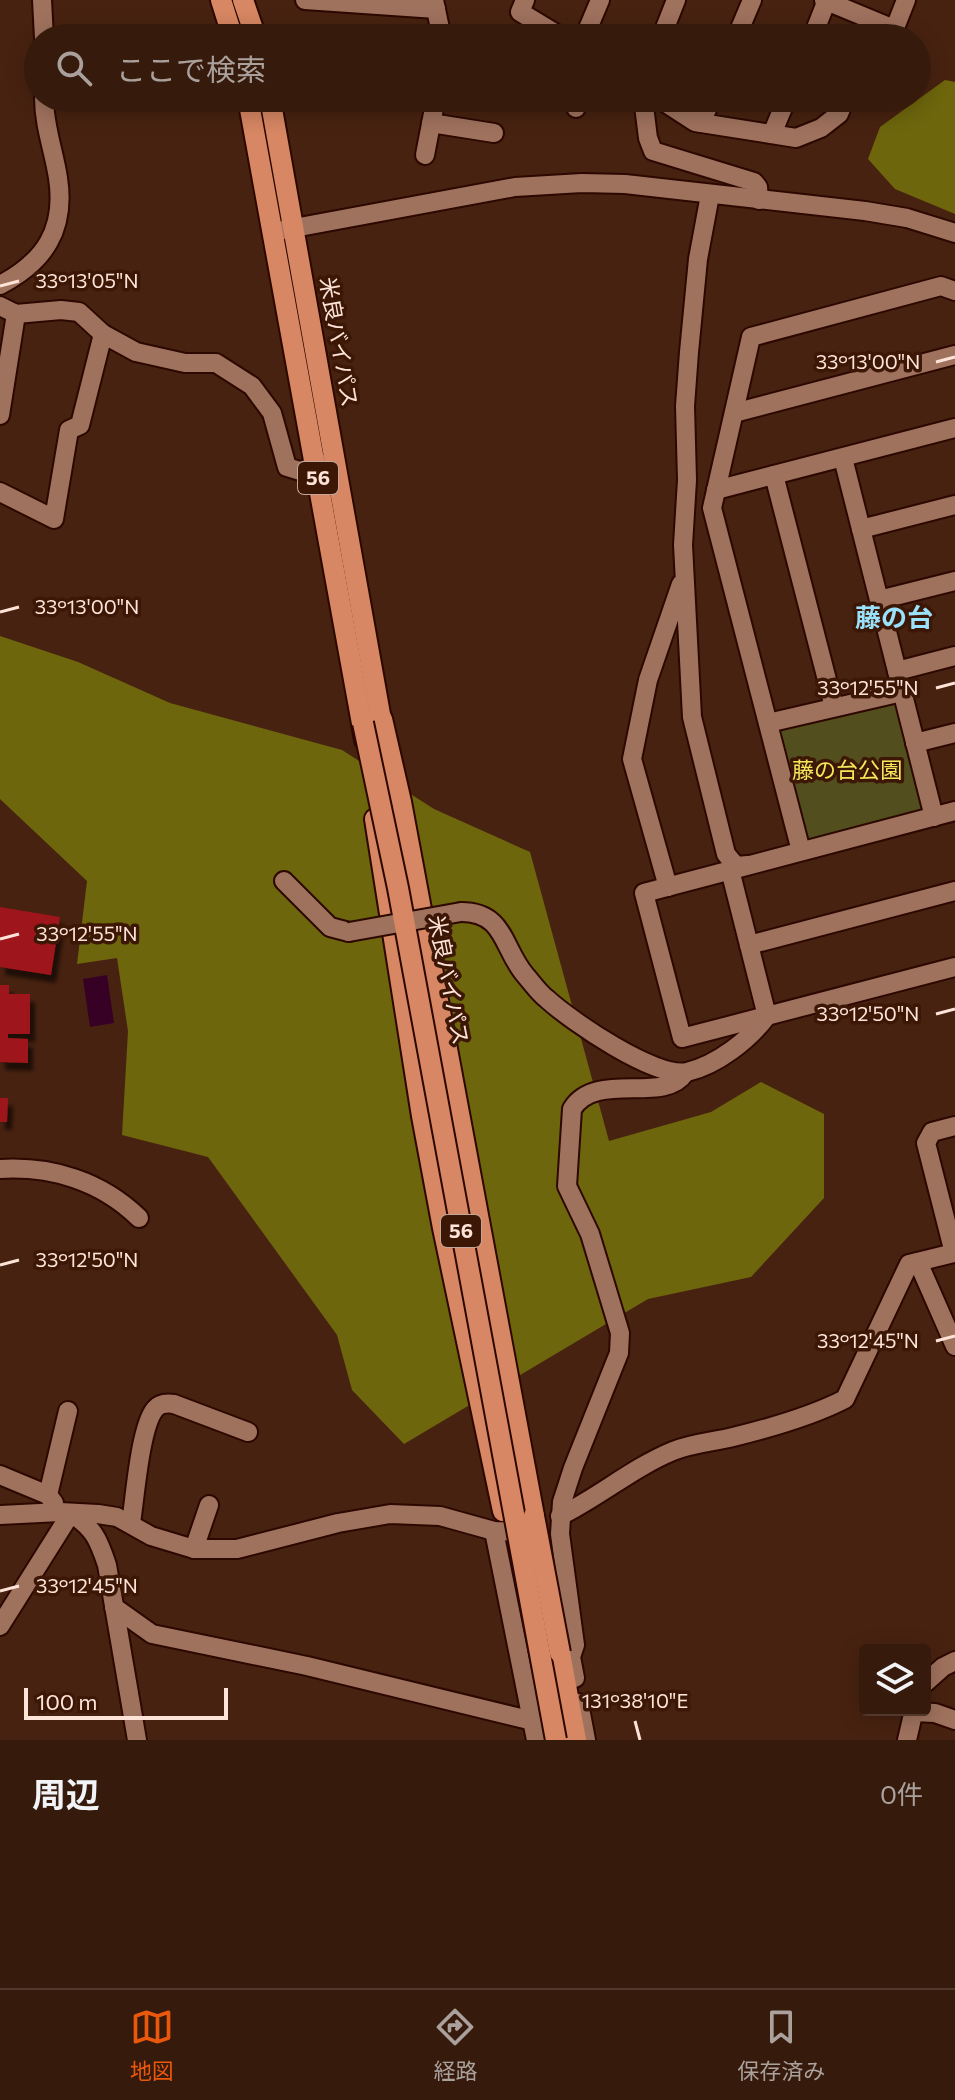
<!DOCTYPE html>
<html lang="ja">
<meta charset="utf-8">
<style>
:root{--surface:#361a0c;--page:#41271a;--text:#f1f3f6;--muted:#aaa19d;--line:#50382d;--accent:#ea580c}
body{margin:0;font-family:Commissioner,"Noto Sans JP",sans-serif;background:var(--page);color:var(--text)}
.controls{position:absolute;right:24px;bottom:24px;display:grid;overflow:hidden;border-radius:8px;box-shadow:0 4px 20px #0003}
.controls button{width:72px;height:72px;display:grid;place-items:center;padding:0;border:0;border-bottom:2px solid var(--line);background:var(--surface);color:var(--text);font:40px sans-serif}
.scale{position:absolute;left:24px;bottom:20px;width:204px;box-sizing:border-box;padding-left:8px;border:4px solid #fde3d8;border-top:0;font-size:22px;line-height:28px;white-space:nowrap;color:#fde3d8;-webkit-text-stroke:6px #3d1705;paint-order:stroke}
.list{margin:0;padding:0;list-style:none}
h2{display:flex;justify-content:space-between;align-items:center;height:104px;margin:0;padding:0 32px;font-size:34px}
h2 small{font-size:26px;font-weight:400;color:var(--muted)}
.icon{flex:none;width:44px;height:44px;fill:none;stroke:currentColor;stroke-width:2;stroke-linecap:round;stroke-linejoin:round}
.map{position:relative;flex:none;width:955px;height:1740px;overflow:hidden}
.search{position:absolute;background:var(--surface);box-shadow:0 4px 20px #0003;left:24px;right:24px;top:24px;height:88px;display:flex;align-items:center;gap:20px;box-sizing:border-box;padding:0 28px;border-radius:44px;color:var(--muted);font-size:30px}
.sheet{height:248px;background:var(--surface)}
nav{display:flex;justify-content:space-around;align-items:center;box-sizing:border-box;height:112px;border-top:2px solid var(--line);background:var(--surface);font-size:22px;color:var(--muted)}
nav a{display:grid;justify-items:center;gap:4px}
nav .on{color:var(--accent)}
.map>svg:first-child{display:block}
.green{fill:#524e1d}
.forest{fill:#6d660d}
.water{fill:#370025}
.building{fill:#9e151f;filter:url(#shadow)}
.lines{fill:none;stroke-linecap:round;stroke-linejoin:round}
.minor-casing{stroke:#2c0800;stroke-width:22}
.major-casing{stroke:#2c0800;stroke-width:24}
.minor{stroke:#9f725e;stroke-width:18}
.major{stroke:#d78763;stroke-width:20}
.minor-bridge-casing{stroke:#2c0800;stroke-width:22;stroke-linecap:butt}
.major-bridge-casing{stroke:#2c0800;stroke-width:24;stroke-linecap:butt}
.minor-bridge{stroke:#9f725e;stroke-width:18}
.major-bridge{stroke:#d78763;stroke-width:20}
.ticks{fill:none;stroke:#fde3d8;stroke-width:3}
.labels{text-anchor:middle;stroke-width:7;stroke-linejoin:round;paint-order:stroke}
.shield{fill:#3d1705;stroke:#c3a699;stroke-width:2}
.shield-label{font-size:20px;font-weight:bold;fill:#fde3d8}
.street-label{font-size:22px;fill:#fde3d8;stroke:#3d1705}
.park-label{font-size:22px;fill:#f4e85a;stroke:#3d1705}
.quarter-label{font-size:26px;font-weight:bold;fill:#9ae1fc;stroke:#3d1705}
.ticks-label{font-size:20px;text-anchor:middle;fill:#fde3d8;stroke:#3d1705;stroke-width:7;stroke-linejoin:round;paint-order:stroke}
</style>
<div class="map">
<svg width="955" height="1740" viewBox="0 0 955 1740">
<defs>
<filter id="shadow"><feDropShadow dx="5" dy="8" stdDeviation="2" flood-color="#0009"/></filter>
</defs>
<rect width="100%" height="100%" fill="#482210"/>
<path class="green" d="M897 697 924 804 920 811 810 840 803 836 777 734 783 726Z"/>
<g class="forest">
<path d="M945 80 955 82V214L895 189 868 159 880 127Z"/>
<path d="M0 636 78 662 170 703 342 750 434 809 530 852 609 1141 711 1112 761 1082 824 1114V1198L751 1277 648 1299 404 1444 352 1390 337 1335 208 1157 122 1135 128 1031 117 958 77 964 87 881 0 799Z"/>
</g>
<path class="water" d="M107 975 114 1023 90 1027 83 979Z"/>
<g class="building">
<path d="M0 907 60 917 51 975 0 967Z"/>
<path d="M0 985H9V994H30V1034H8V1038L28 1039V1063L0 1062Z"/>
<path d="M0 1098H8L7 1122H0Z"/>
</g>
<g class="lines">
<defs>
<g id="minor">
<path d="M42 0 44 38"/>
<path d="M305 0 436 9"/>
<path d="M434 0 442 38"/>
<path d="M525 0 520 12 563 38"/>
<path d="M824 0 894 29"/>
<path d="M584 38 600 0"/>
<path d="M661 38 676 0"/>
<path d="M736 38 752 0"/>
<path d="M812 38 827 0"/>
<path d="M891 38 906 0"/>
<path d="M576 98V108"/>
<path d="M643 98 648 138 653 151 754 182 758 187 759 200"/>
<path d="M658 98 695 122 796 138 821 128 839 114 843 104 856 98"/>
<path d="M431 123 494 133"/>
<path d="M701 123 712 98"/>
<path d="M772 134 787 98"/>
<path d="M425 155 436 98"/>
<path d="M710 195 698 259 689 352 685 406 687 480 683 545 692 717 726 854 736 866 748 865"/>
<path d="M278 231 515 187 582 183 625 184 865 211 907 218 955 233"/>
<path d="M0 285C44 262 66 230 58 178 54 151 44 126 44 98"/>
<path d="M0 306 16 314 61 310 79 312 103 334 136 352 185 363H216L252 386 272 413 287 467 300 471 329 463"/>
<path d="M734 413 955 355"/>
<path d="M0 415 16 314"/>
<path d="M843 458 934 817"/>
<path d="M774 475 834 707"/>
<path d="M716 490 955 428"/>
<path d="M0 492 54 519 69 430 80 425 103 334"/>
<path d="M861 529 955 505"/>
<path d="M879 600 955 581"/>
<path d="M897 671 955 656"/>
<path d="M768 723 902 692"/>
<path d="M915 743 955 733"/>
<path d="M955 811 644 893 682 1038 955 967"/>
<path d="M801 851 712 508 751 337 941 286 955 291"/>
<path d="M284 881 330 927 349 932"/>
<path d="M668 887 632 759 648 680 681 584"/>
<path d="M461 912C506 912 502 949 526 976 533 984 539 993 547 999 571 1021 656 1079 687 1072 717 1065 749 1040 767 1016L730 870"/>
<path d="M749 945 955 891"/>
<path d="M0 1169C52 1166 101 1181 139 1218"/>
<path d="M918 1262 955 1346"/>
<path d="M0 1475 48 1495 54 1503"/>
<path d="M48 1495 68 1411"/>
<path d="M0 1515 60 1512 98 1514 117 1517 151 1536 194 1549H237L338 1523 390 1514 440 1516 494 1531 529 1532"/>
<path d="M560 1516C599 1497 632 1468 673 1451 693 1443 713 1442 733 1437 770 1428 812 1416 845 1399L909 1264 954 1253 926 1143 932 1132 955 1126"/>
<path d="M131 1523C135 1498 140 1427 155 1409 160 1403 167 1403 174 1404L248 1432"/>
<path d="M494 1531 536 1740"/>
<path d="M194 1549 209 1505"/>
<path d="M114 1607 152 1634 307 1666 533 1721"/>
<path d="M0 1626 71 1513C94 1529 98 1538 107 1565L137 1740"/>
<path d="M575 1678 571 1657 575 1645 560 1534 562 1502 573 1468 619 1353 620 1333 590 1234 567 1186 572 1109C596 1070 664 1105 685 1073"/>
<path d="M925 1683 943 1667 955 1661"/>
<path d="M579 1703 586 1740"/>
<path d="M914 1712 935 1713 955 1720"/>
<path d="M907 1740 914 1710"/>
</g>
<g id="major">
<path d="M221 0 233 38"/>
<path d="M243 0 256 38"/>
<path d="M248 98 365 740"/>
<path d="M270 98 383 731"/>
<path d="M382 719 401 802 534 1516"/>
<path d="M375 819 422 1116 443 1228 503 1511"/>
<path d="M560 1653 576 1740"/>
</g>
</defs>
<use href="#minor" class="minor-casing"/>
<use href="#major" class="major-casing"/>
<use href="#minor" class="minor"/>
<use href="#major" class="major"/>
<defs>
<path id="minor-bridge" d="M349 932 461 912"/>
<g id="major-bridge">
<path d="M363 723 398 888 556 1740"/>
<path d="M534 1516 560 1653"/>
</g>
</defs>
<use href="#minor-bridge" class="minor-bridge-casing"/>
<use href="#major-bridge" class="major-bridge-casing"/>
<use href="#minor-bridge" class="minor-bridge"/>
<use href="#major-bridge" class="major-bridge"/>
</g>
<path class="ticks" d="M0 286 19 281M936 362 955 357M0 612 19 607M936 688 955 683M0 939 19 934M936 1014 955 1009M0 1265 19 1260M936 1341 955 1336M0 1591 19 1586M635 1721 640 1740"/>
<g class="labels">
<g class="shield">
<rect x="298" y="462" width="40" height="32" rx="6"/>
<rect x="441" y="1215" width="40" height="32" rx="6"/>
</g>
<g class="shield-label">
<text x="318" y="485">56</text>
<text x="461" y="1238">56</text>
</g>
<g class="street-label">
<text transform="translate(339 342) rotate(80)" y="8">米良バイパス</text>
<text transform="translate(449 980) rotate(79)" y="8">米良バイパス</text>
</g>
<g class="park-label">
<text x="847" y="778">藤の台公園</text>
</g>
<g class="quarter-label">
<text x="894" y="627">藤の台</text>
</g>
</g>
<g class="ticks-label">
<text x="87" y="288">33°13'05"N</text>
<text x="868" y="369">33°13'00"N</text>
<text x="87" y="614">33°13'00"N</text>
<text x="868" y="695">33°12'55"N</text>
<text x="87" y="941">33°12'55"N</text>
<text x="868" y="1021">33°12'50"N</text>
<text x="87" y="1267">33°12'50"N</text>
<text x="868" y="1348">33°12'45"N</text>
<text x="87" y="1593">33°12'45"N</text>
<text x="635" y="1708">131°38'10"E</text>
</g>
</svg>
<div class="controls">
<button><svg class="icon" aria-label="layers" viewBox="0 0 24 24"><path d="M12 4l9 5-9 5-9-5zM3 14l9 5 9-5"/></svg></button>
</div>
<div class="scale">100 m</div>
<div class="search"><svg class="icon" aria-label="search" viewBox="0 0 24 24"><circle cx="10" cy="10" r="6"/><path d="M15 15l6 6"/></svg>ここで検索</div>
</div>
<section class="sheet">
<h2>周辺<small>0件</small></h2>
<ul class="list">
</ul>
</section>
<nav>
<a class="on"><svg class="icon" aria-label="map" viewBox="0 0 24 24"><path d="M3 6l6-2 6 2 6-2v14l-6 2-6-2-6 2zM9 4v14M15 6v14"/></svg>地図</a>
<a><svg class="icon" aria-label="directions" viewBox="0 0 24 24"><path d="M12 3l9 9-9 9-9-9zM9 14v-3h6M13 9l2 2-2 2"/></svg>経路</a>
<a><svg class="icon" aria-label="saved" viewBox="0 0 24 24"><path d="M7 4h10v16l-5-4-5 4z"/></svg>保存済み</a>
</nav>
